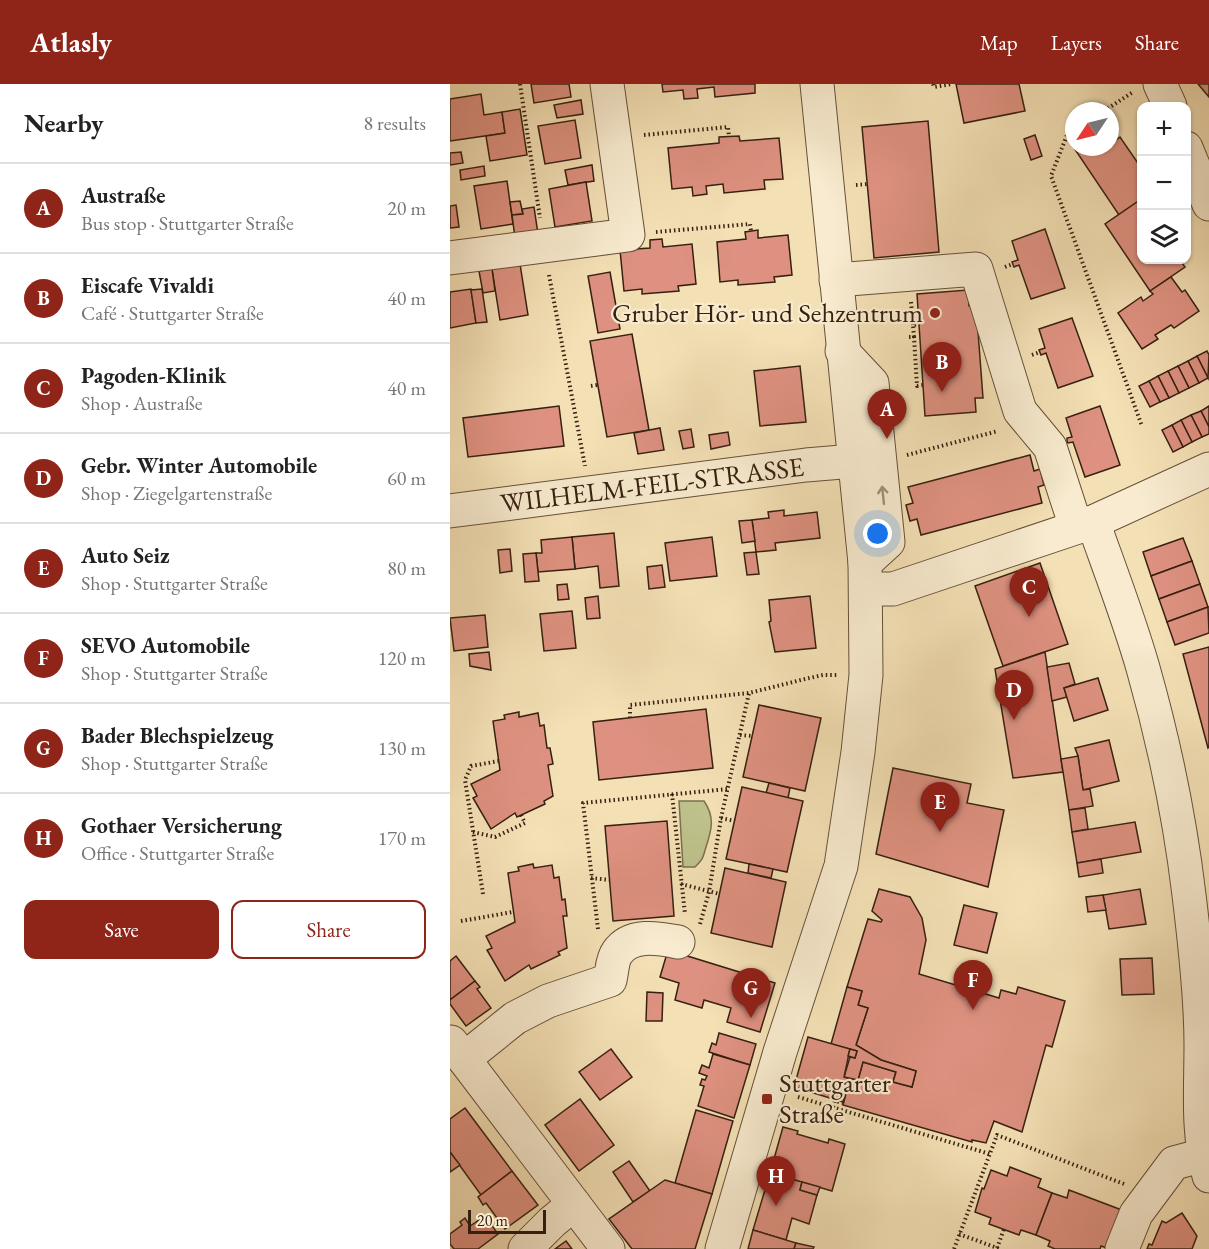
<!DOCTYPE html>
<meta charset="utf-8">
<style>
:root{--surface:#fff;--page:#f6f6f6;--text:#222;--muted:#767676;--line:#e0e0e0;--accent:#8f2418}
body{margin:0;font-family:"EB Garamond",serif;background:var(--page);color:var(--text)}
.controls{position:absolute;right:18px;top:18px;display:grid;overflow:hidden;border-radius:12px;box-shadow:0 2px 4px #0004}
.controls button{width:54px;height:54px;display:grid;place-items:center;padding:0;border:0;border-bottom:2px solid var(--line);background:var(--surface);color:var(--text);font:30px sans-serif}
.compass{position:absolute;left:615px;top:18px;width:54px;height:54px;border-radius:50%;background:var(--surface);box-shadow:0 2px 4px #0004;rotate:235deg}
.scale{position:absolute;left:18px;bottom:15px;width:78px;box-sizing:border-box;padding-left:6px;border:3px solid #372010;border-top:0;font-size:16px;line-height:21px;white-space:nowrap;color:#372010;-webkit-text-stroke:4px #f8ebcf;paint-order:stroke}
.you{position:absolute;left:428px;top:450px;width:21px;height:21px;margin:-15px;border:4px solid #fff;border-radius:50%;background:#1a73e8;box-shadow:0 0 0 9px #1a73e833}
.badge{display:grid;place-items:center;width:39px;height:39px;border-radius:50%;background:var(--accent);color:#fff;font-size:20px;font-weight:700}
.pin{position:absolute;translate:-50% -50px;filter:drop-shadow(0 2px 3px #0008)}
.pin::after{content:'';position:absolute;top:32px;width:21px;height:18px;background:inherit;clip-path:polygon(0 0,100% 0,50% 100%)}
.list{margin:0;padding:0;list-style:none}
h2{display:flex;justify-content:space-between;align-items:center;height:78px;margin:0;padding:0 24px;font-size:26px}
h2 small{font-size:20px;font-weight:400;color:var(--muted)}
.list li{display:grid;grid-template-columns:39px 1fr auto;gap:18px;align-items:center;box-sizing:border-box;height:90px;padding:0 24px;border-top:2px solid var(--line)}
.list b{display:block;font-size:22px;white-space:nowrap}
.list p{margin:0;font-size:20px;white-space:nowrap;color:var(--muted)}
.list em{font-size:20px;font-style:normal;color:var(--muted)}
.actions{display:flex;gap:12px;padding:18px 24px}
.actions a{flex:1;padding:14px 0;border:2px solid var(--accent);border-radius:12px;text-align:center;font-size:21px;color:var(--accent)}
.actions .main{background:var(--accent);color:#fff}
.icon{flex:none;width:33px;height:33px;fill:none;stroke:currentColor;stroke-width:2;stroke-linecap:round;stroke-linejoin:round}
.map{position:relative;flex:none;width:759px;height:1165px;overflow:hidden}
header{display:flex;align-items:center;gap:36px;box-sizing:border-box;height:84px;padding:0 30px;background:var(--accent);color:#fff}
header strong{font-size:28px}
nav{display:flex;gap:33px;margin-inline-start:auto;font-size:21px}
main{display:flex}
aside{flex:1;background:var(--surface)}
.map>svg:first-child{display:block}
.green{fill:#bec28c;stroke:#7a714e;stroke-width:1.5}
.building{fill:#de9180;stroke:#372010;stroke-width:1.5}
.lines{fill:none;stroke-linecap:round;stroke-linejoin:round}
.minor-casing{stroke:#665039;stroke-width:35}
.path{stroke:#372010;stroke-width:4;stroke-dasharray:1.5 3;stroke-linecap:butt}
.minor{stroke:#f8ebcf;stroke-width:33}
.oneway{stroke:#a19079}
.poi-dot{fill:#8f2418;stroke:#f8ebcf;stroke-width:2}
.labels{text-anchor:middle;stroke-width:4.5;stroke-linejoin:round;paint-order:stroke}
.poi-label{font-size:27px;fill:#372010;stroke:#f8ebcf;text-anchor:end}
.street-label{font-size:27px;fill:#372010;stroke:#f8ebcf}
</style>
<header>
<strong>Atlasly</strong>
<nav><a>Map</a><a>Layers</a><a>Share</a></nav>
</header>
<main>
<aside>
<h2>Nearby<small>8 results</small></h2>
<ul class="list">
<li><span class="badge">A</span><div><b>Austraße</b><p>Bus stop · Stuttgarter Straße</p></div><em>20 m</em></li>
<li><span class="badge">B</span><div><b>Eiscafe Vivaldi</b><p>Café · Stuttgarter Straße</p></div><em>40 m</em></li>
<li><span class="badge">C</span><div><b>Pagoden-Klinik</b><p>Shop · Austraße</p></div><em>40 m</em></li>
<li><span class="badge">D</span><div><b>Gebr. Winter Automobile</b><p>Shop · Ziegelgartenstraße</p></div><em>60 m</em></li>
<li><span class="badge">E</span><div><b>Auto Seiz</b><p>Shop · Stuttgarter Straße</p></div><em>80 m</em></li>
<li><span class="badge">F</span><div><b>SEVO Automobile</b><p>Shop · Stuttgarter Straße</p></div><em>120 m</em></li>
<li><span class="badge">G</span><div><b>Bader Blechspielzeug</b><p>Shop · Stuttgarter Straße</p></div><em>130 m</em></li>
<li><span class="badge">H</span><div><b>Gothaer Versicherung</b><p>Office · Stuttgarter Straße</p></div><em>170 m</em></li>
</ul>
<div class="actions"><a class="main">Save</a><a>Share</a></div>
</aside>
<div class="map">
<svg width="759" height="1165" viewBox="0 0 759 1165">
<rect width="100%" height="100%" fill="#f4e0b5"/>
<filter id="stains"><feTurbulence type="fractalNoise" baseFrequency=".00333" numOctaves="4"/><feColorMatrix values="0 0 0 0 .2 0 0 0 0 .09 0 0 0 0 .02 0 0 0 .5 -.17"/></filter>
<radialGradient id="worn" r=".72"><stop offset=".6" stop-color="#630" stop-opacity="0"/><stop offset="1" stop-color="#630" stop-opacity=".3"/></radialGradient>
<path class="green" d="M229 717H254C265 733 262 745 256 763 253 773 253 776 245 783H233Z"/>
<g class="building">
<path d="M81 0H119L121 13 84 19Z"/>
<path d="M212 0H305V9L265 13 264 3 247 5 248 14 234 15 233 6 213 8Z"/>
<path d="M506 0H569L575 27 514 39Z"/>
<path d="M748 0H759V13Z"/>
<path d="M31 10 34 31 52 28 55 49 0 57V15Z"/>
<path d="M131 16 133 30 107 34 104 21Z"/>
<path d="M70 25 77 71 40 77 36 52 55 49 52 28Z"/>
<path d="M125 36 131 74 95 80 88 42Z"/>
<path d="M478 37 489 168 424 174 412 43Z"/>
<path d="M660 47 666 56 670 53 692 85V116L669 131 624 64 660 63Z"/>
<path d="M585 51 592 72 581 76 574 55Z"/>
<path d="M289 52 290 57 329 54 333 95 314 96 315 105 274 109 273 100 256 102 257 110 243 112 242 103 222 105 218 64 269 59V53Z"/>
<path d="M11 68 13 79 0 81V69Z"/>
<path d="M142 81 144 97 118 101 115 86Z"/>
<path d="M34 82 35 92 11 96 10 86Z"/>
<path d="M57 97 63 140 31 145 24 102Z"/>
<path d="M136 98 142 137 105 143 99 105Z"/>
<path d="M690 116 692 176H730L735 183 700 207 655 140Z"/>
<path d="M70 117 73 130 62 131 60 118Z"/>
<path d="M6 121 9 143 0 144V122Z"/>
<path d="M84 123 88 150 65 154 62 131 73 130 72 125Z"/>
<path d="M595 145 615 204 581 215 569 181 564 183 562 178 568 176 562 157Z"/>
<path d="M308 146V154L338 151 342 191 324 193 325 198 288 201V196L270 198 267 158 296 155 295 148Z"/>
<path d="M212 155 213 163 242 160 246 200 228 202 229 207 192 210V205L174 207 170 166 200 164V156Z"/>
<path d="M70 180 78 231 50 236 42 185Z"/>
<path d="M42 185 45 207 33 209 29 187Z"/>
<path d="M160 188 170 245 148 249 138 192Z"/>
<path d="M721 193 732 208 735 206 749 227 724 244 721 241 705 251 708 255 692 265 668 229 691 213 693 217 703 210 700 207Z"/>
<path d="M21 205 26 239 0 244V208Z"/>
<path d="M32 205 37 238 26 239 21 206Z"/>
<path d="M518 206 519 222 526 221 533 314H525L526 328 475 332 467 210Z"/>
<path d="M622 234 643 292 608 304 596 269 591 271 589 266 595 264 589 245Z"/>
<path d="M182 250 199 346 157 353 140 257Z"/>
<path d="M757 267 759 271 758 294 747 272Z"/>
<path d="M747 272 758 294 749 299 738 277Z"/>
<path d="M738 277 749 299 739 304 728 282Z"/>
<path d="M350 282 356 338 310 342 304 287Z"/>
<path d="M728 282 739 304 729 309 718 287Z"/>
<path d="M718 287 729 309 719 314 708 292Z"/>
<path d="M708 292 719 314 710 318 699 297Z"/>
<path d="M699 297 710 318 700 323 689 302Z"/>
<path d="M109 322 114 362 18 373 13 334Z"/>
<path d="M650 322 670 381 635 393 623 358 618 359 617 357V354L622 353 616 334Z"/>
<path d="M759 322V343L751 327Z"/>
<path d="M751 327 759 343V350L752 353 741 331Z"/>
<path d="M741 331 752 353 742 358 731 336Z"/>
<path d="M731 336 742 358 733 363 722 341Z"/>
<path d="M722 341 733 363 723 368 712 346Z"/>
<path d="M210 344 214 366 188 370 184 349Z"/>
<path d="M241 345 244 363 233 365 229 347Z"/>
<path d="M278 348 280 361 261 365 259 351Z"/>
<path d="M580 371 584 387 590 385 594 401 588 403 592 419 471 451 467 435 460 437 456 421 463 419 458 403Z"/>
<path d="M334 426V432L367 428 370 454 325 459 326 466 306 468 302 436 319 434 318 428Z"/>
<path d="M302 436 305 457 292 459 289 437Z"/>
<path d="M164 449 169 502 150 504 148 482 125 485 122 453Z"/>
<path d="M122 453 125 485 88 488 86 469H92L91 456Z"/>
<path d="M262 453 267 492 220 497 215 459Z"/>
<path d="M733 454 742 477 701 492 693 468Z"/>
<path d="M60 465 62 487 50 489 48 466Z"/>
<path d="M306 468 309 490 297 491 294 469Z"/>
<path d="M86 469 89 497 75 498 73 470Z"/>
<path d="M742 477 750 500 709 515 701 492Z"/>
<path d="M590 479 618 560 553 582 525 502Z"/>
<path d="M212 481 215 503 199 505 197 483Z"/>
<path d="M117 500 119 515 108 516 107 501Z"/>
<path d="M750 500 758 523 717 538 709 515Z"/>
<path d="M148 512 150 534 137 535 135 514Z"/>
<path d="M360 512 366 564 325 568 319 538 321 537 319 516Z"/>
<path d="M758 523 759 549 725 561 717 538Z"/>
<path d="M122 527 126 564 94 567 90 530Z"/>
<path d="M35 531 38 563 4 567 0 534Z"/>
<path d="M759 563V663L758 664 733 570Z"/>
<path d="M39 568 41 586 20 582 19 570Z"/>
<path d="M595 568 613 688 563 694 545 585Z"/>
<path d="M619 579 625 600 614 604 617 613 602 617 597 583Z"/>
<path d="M648 594 658 626 624 637 614 604Z"/>
<path d="M309 621 371 634 355 707 293 693Z"/>
<path d="M256 625 263 684 149 696 143 638Z"/>
<path d="M69 628V633L88 629 90 642 94 641 97 664H100L103 680 98 681 103 712 94 717 95 720 67 733 65 729 41 745 23 714 27 712 21 700 50 686 43 637 55 635 54 631Z"/>
<path d="M659 656 669 697 633 706 628 672 625 664Z"/>
<path d="M628 672 633 706 640 705 643 722 619 726 611 675Z"/>
<path d="M443 684 521 700 517 719 554 726 538 803 426 770Z"/>
<path d="M319 699 340 704 338 714 316 709Z"/>
<path d="M292 703 353 717 337 788 276 775Z"/>
<path d="M635 724 638 745 622 748 619 726Z"/>
<path d="M217 737 224 832 163 837 155 742Z"/>
<path d="M685 738 691 768 627 779 622 748Z"/>
<path d="M651 775 653 789 629 793 627 779Z"/>
<path d="M83 780 84 784 102 781 104 794 109 793 112 816 115 815 117 832H113L117 864 108 868 110 871 81 885 79 881 55 897 37 866 42 864 36 852 65 838 58 789 69 787 68 783Z"/>
<path d="M299 780 323 785 321 794 298 789Z"/>
<path d="M275 784 336 798 322 863 261 849Z"/>
<path d="M429 805 460 813 472 834 476 856 469 890 549 914 551 906 566 910 568 903 615 917 602 963 596 961 572 1048 544 1037 536 1059 522 1056V1058L393 1021 400 995 408 996 413 978 446 988 443 998 462 1003 466 987 431 976 406 961 418 924 408 921 412 907 397 903 418 835 431 838 432 836 422 827Z"/>
<path d="M690 805 696 840 659 845 653 811Z"/>
<path d="M653 811 656 826 638 828 636 813Z"/>
<path d="M514 821 547 829 537 869 504 861Z"/>
<path d="M218 866 325 899 310 948 277 938 281 924 254 916 252 924 225 916 229 899 210 893Z"/>
<path d="M6 872 25 897 0 916V877Z"/>
<path d="M702 874 704 910 672 911 670 875Z"/>
<path d="M25 897 30 903 27 905 41 924 16 942 0 920V916Z"/>
<path d="M397 903 412 907 408 921 418 924 406 961 431 976 466 987 462 1003 443 998 446 988 413 978 408 996 394 993 400 973 405 974 407 967 381 960Z"/>
<path d="M197 908 213 909 212 937H196Z"/>
<path d="M269 949 306 960 300 981 259 968 262 959 266 961Z"/>
<path d="M358 953 400 965 394 993 400 995 393 1018 344 1003Z"/>
<path d="M161 965 182 993 150 1016 129 988Z"/>
<path d="M400 965 407 967 405 974 398 972Z"/>
<path d="M263 970 300 981 284 1034 248 1022 254 1002 250 1001 252 995 255 996 257 992 249 989 252 981 259 984Z"/>
<path d="M130 1015 164 1061 129 1087 95 1041Z"/>
<path d="M15 1024 62 1087 31 1111 0 1068V1035Z"/>
<path d="M246 1026 283 1037 262 1110 225 1099Z"/>
<path d="M333 1043 348 1047 347 1050 378 1059 379 1055 395 1060 382 1107 320 1089Z"/>
<path d="M0 1068 10 1081 0 1088Z"/>
<path d="M179 1077 200 1107 183 1118 163 1088Z"/>
<path d="M560 1083 591 1095 588 1103 602 1109 586 1151 571 1146 569 1151 539 1140 541 1134 525 1128 532 1104 534 1105 541 1086 557 1092Z"/>
<path d="M62 1087 88 1121 55 1145 36 1119 33 1121 28 1113Z"/>
<path d="M320 1089 352 1098 350 1106 367 1111 359 1140 342 1134 336 1156 303 1146Z"/>
<path d="M215 1096 262 1110 245 1165H182L159 1135Z"/>
<path d="M352 1098 370 1103 367 1111 350 1106Z"/>
<path d="M619 1106 677 1128 660 1165 651 1162 650 1165H605L598 1162 600 1157 586 1151 602 1109 617 1114Z"/>
<path d="M732 1129 747 1152 742 1165H697L699 1160 702 1161 712 1137 716 1139Z"/>
<path d="M35 1132 48 1150 28 1165H4L0 1160V1150L12 1141 10 1138 15 1134 20 1142Z"/>
<path d="M303 1146 346 1159 344 1165H298Z"/>
<path d="M116 1157 122 1165H105Z"/>
<path d="M346 1159 364 1163 363 1165H344Z"/>
</g>
<g class="lines">
<defs>
<g id="minor">
<path d="M710 0 720 22"/>
<path d="M736 64 759 120"/>
<path d="M0 174 178 151 157 0"/>
<path d="M386 196 526 185 570 327 600 363 626 443"/>
<path d="M392 267 422 299 438 458 415 479"/>
<path d="M0 427 356 381 404 377"/>
<path d="M643 438C660 486 679 535 693 584 714 658 730 735 739 811 745 860 751 912 751 961 751 1007 747 1047 759 1092"/>
<path d="M416 505H443L643 438 759 385"/>
<path d="M1 958 158 1165"/>
<path d="M14 975 65 934 98 917 160 896C162 888 162 876 167 869 180 849 208 854 228 858"/>
<path d="M75 1165 102 1138 124 1120"/>
<path d="M272 1165 330 968 391 782 408 668 416 591 415 479 367 0"/>
<path d="M672 1165 686 1130 724 1079 754 1071"/>
</g>
</defs>
<use href="#minor" class="minor-casing"/>
<g class="path">
<path d="M70 0 90 134"/>
<path d="M483 0 484 3 502 0"/>
<path d="M654 27 683 8"/>
<path d="M624 46 617 51 601 92 692 342"/>
<path d="M194 51 278 43 279 53"/>
<path d="M406 101 418 100"/>
<path d="M206 148 300 140 301 147"/>
<path d="M555 183 563 180"/>
<path d="M99 191 135 382"/>
<path d="M461 218 463 241"/>
<path d="M459 253H464L467 302 473 301"/>
<path d="M464 253 463 241 469 240"/>
<path d="M582 271 590 268"/>
<path d="M141 302 147 301"/>
<path d="M457 371 548 347"/>
<path d="M180 634V621L299 609 355 595 373 591H388"/>
<path d="M290 651 302 652"/>
<path d="M222 710 235 830"/>
<path d="M271 734 285 737"/>
<path d="M23 748 45 753 75 739 71 731"/>
<path d="M141 794 160 796"/>
<path d="M231 800 270 810"/>
<path d="M33 810 15 696 21 682 49 677"/>
<path d="M11 837 63 828"/>
<path d="M250 840 259 808 271 734 299 609"/>
<path d="M148 845 133 719 278 705"/>
<path d="M348 1013 540 1070"/>
<path d="M383 1023 385 1017 393 1019"/>
<path d="M509 1150 550 1165"/>
<path d="M547 1164 554 1145"/>
<path d="M504 1165 547 1051 674 1100"/>
</g>
<use href="#minor" class="minor"/>
</g>
<defs><path id="oneway-shaft" d="M-6 0H5M1.5-3L5.5 0L1.5 3" fill="none" stroke-width="1.6" stroke-linecap="round" stroke-linejoin="round" transform="scale(1.5)"/></defs>
<use class="oneway" href="#oneway-shaft" transform="translate(433 411) rotate(-96)"/>
<g class="poi-dot">
<circle cx="485" cy="229" r="6"/>
<rect x="311" y="1009" width="12" height="12" rx="3"/>
</g>
<g class="labels">
<g class="poi-label">
<text x="473" y="238">Gruber Hör- und Sehzentrum</text>
<text x="329" y="1008" text-anchor="start">Stuttgarter<tspan x="329" dy="31">Straße</tspan></text>
</g>
<g class="street-label">
<text transform="translate(202 401) rotate(-7)" y="9">WILHELM-FEIL-STRASSE</text>
</g>
</g>
<rect width="100%" height="100%" filter="url(#stains)"/>
<rect width="100%" height="100%" fill="url(#worn)"/>
</svg>
<div class="controls">
<button>+</button>
<button>−</button>
<button><svg class="icon" aria-label="layers" viewBox="0 0 24 24"><path d="M12 4l9 5-9 5-9-5zM3 14l9 5 9-5"/></svg></button>
</div>
<svg class="compass" viewBox="-18 -18 36 36"><path d="M0-13l5 13h-10z" fill="#e53935"/><path d="M0 13l5-13h-10z" fill="#767676"/></svg>
<div class="scale">20 m</div>
<div class="you"></div>
<div class="pin badge" style="left:437px;top:355px">A</div>
<div class="pin badge" style="left:492px;top:308px">B</div>
<div class="pin badge" style="left:579px;top:533px">C</div>
<div class="pin badge" style="left:564px;top:636px">D</div>
<div class="pin badge" style="left:490px;top:748px">E</div>
<div class="pin badge" style="left:523px;top:926px">F</div>
<div class="pin badge" style="left:301px;top:934px">G</div>
<div class="pin badge" style="left:326px;top:1122px">H</div>
</div>
</main>
